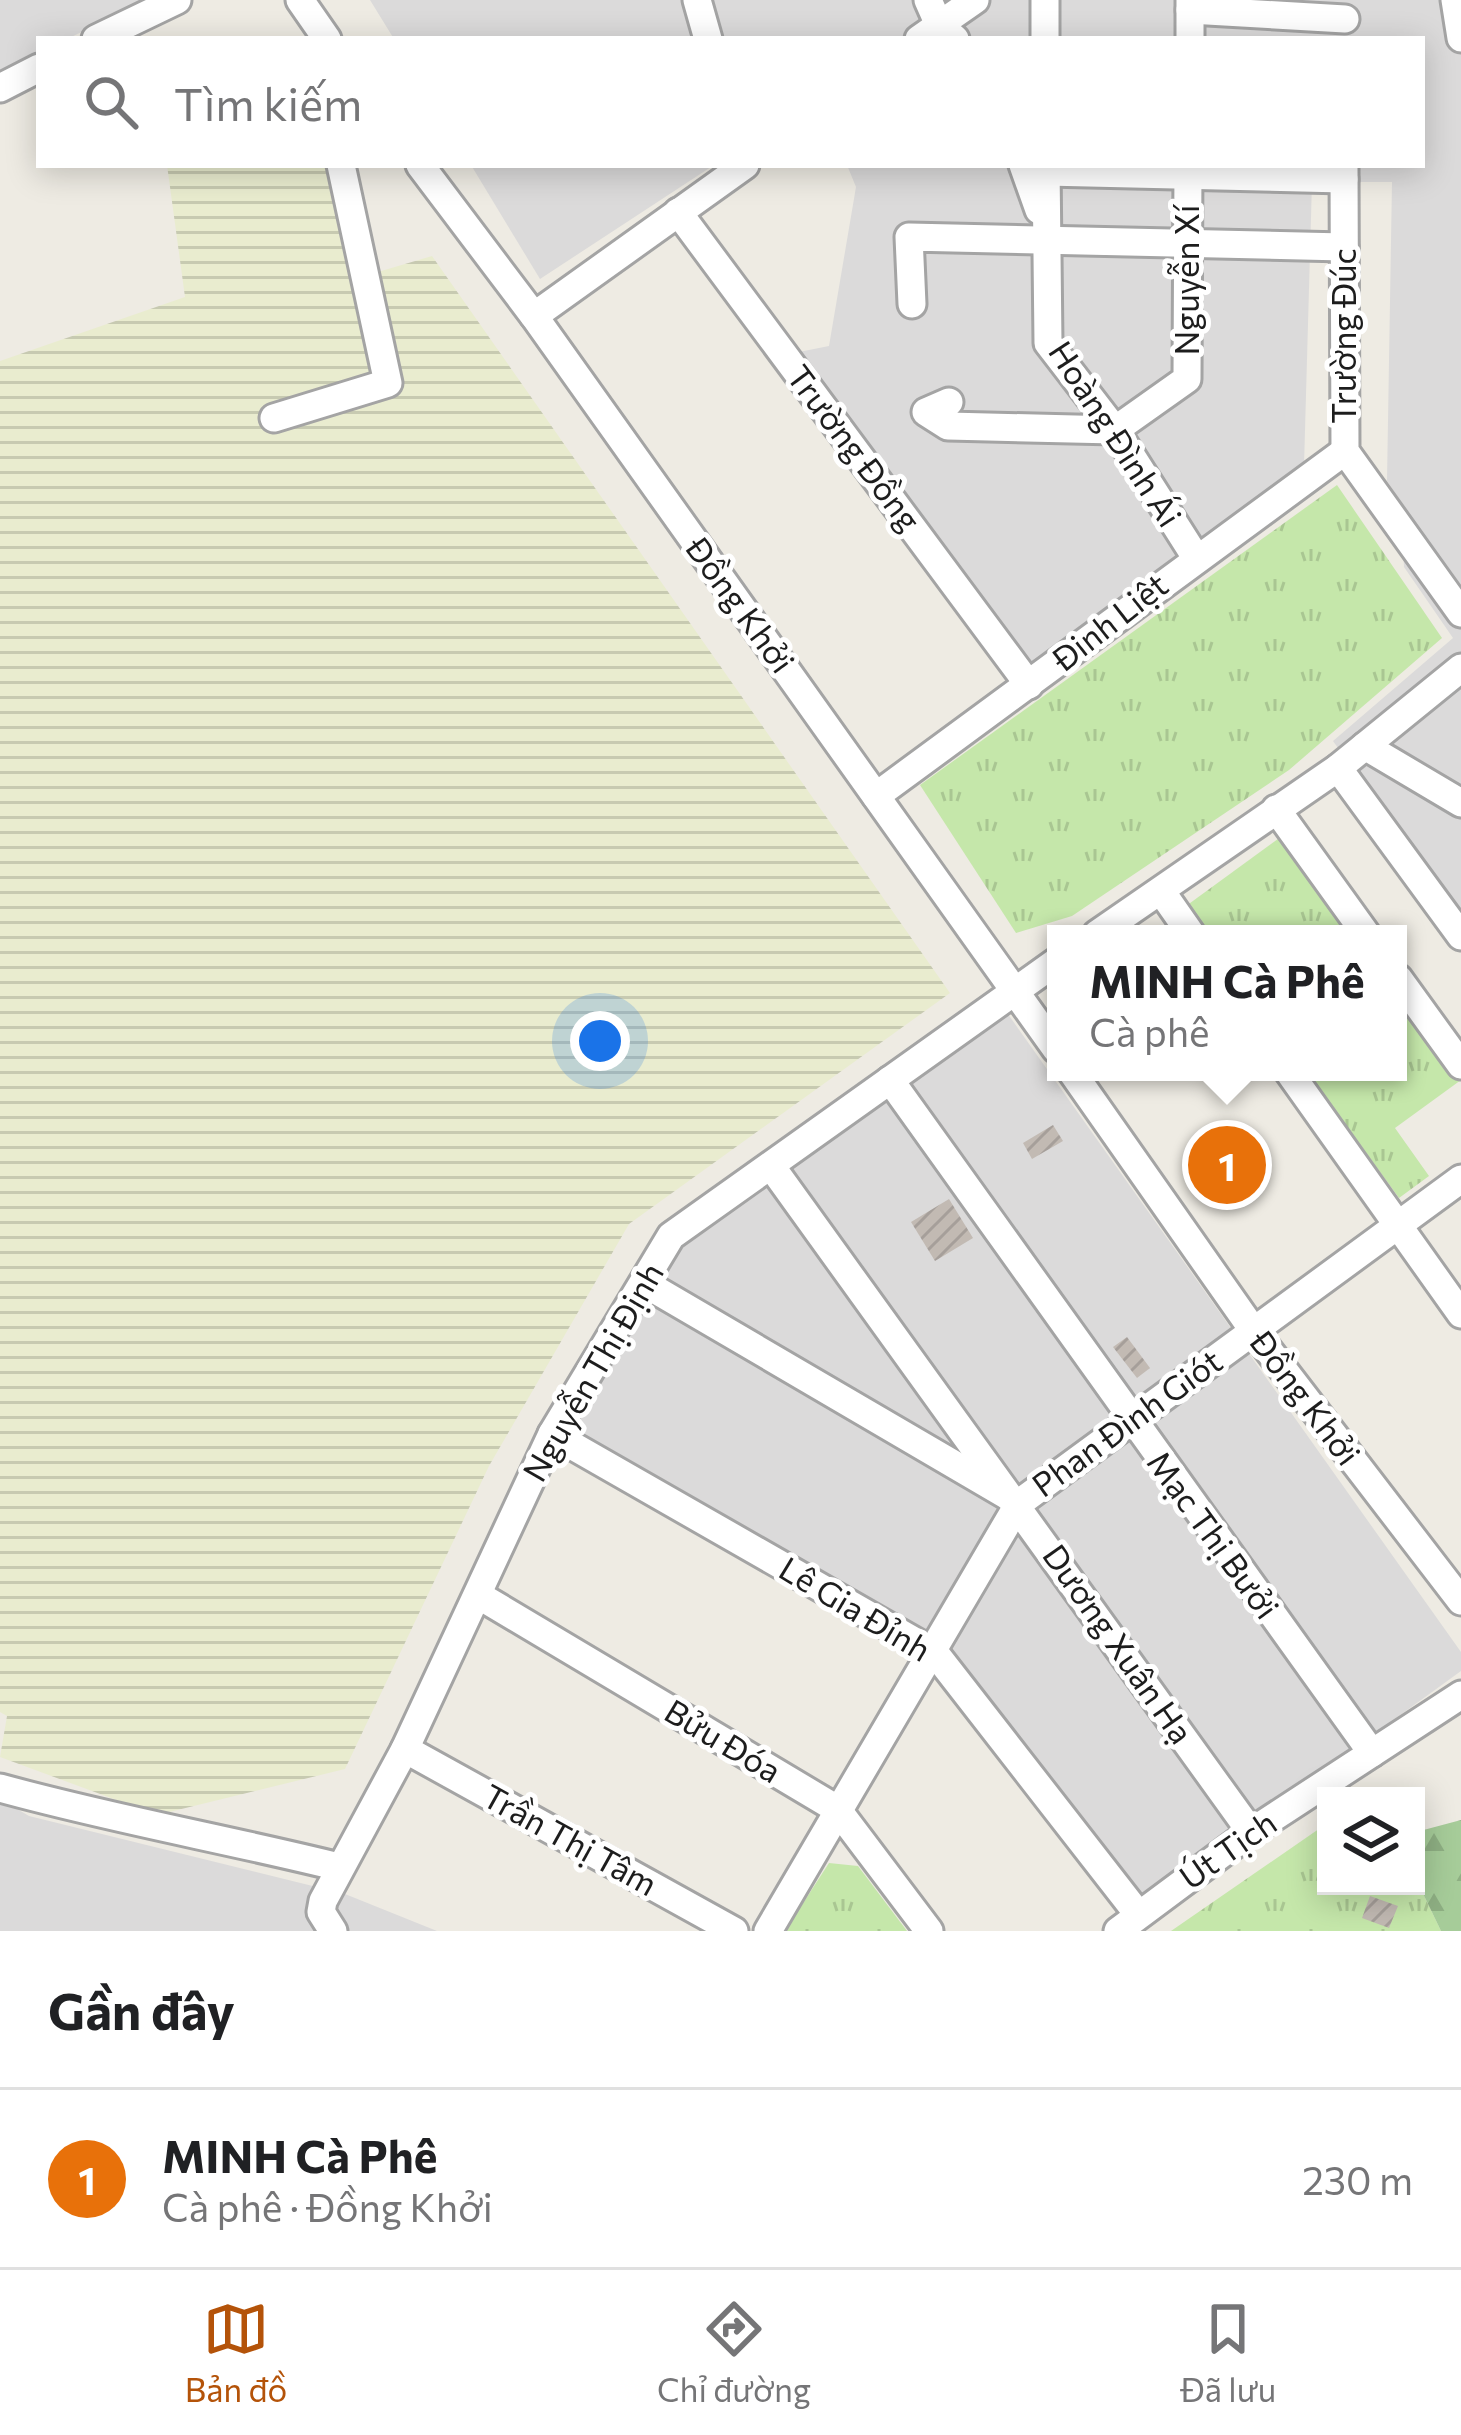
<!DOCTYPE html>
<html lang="vi">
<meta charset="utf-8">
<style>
:root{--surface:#fff;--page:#f6f6f6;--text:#202124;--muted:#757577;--line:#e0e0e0;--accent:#b45309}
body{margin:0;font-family:Commissioner,sans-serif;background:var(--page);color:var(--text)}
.controls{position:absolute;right:36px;bottom:36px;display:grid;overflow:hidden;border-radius:0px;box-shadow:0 6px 30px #0003}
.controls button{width:108px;height:108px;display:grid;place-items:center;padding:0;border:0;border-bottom:3px solid var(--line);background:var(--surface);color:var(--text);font:60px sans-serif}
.you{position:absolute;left:600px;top:1041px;width:42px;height:42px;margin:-30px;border:9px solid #fff;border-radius:50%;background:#1a73e8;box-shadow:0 0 0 18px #1a73e833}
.badge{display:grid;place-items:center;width:78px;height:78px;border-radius:50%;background:var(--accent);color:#fff;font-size:39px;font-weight:700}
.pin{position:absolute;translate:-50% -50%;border:6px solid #fff;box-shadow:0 3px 12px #0006}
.popup{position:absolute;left:1047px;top:925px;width:360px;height:156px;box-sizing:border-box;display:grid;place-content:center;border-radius:0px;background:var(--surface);filter:drop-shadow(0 3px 9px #0005);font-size:39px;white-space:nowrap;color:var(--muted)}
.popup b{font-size:45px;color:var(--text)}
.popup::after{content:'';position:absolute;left:50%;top:100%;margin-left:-24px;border:24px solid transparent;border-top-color:var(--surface)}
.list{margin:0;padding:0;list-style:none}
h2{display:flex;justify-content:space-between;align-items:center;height:156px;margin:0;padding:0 48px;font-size:51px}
h2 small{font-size:39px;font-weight:400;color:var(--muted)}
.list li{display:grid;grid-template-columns:78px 1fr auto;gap:36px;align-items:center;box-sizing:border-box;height:180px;padding:0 48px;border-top:3px solid var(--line)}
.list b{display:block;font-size:45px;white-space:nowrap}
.list p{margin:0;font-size:39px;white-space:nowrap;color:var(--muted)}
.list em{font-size:39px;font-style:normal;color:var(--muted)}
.icon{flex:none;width:66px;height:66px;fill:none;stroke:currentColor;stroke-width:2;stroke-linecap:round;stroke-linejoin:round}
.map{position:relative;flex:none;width:1461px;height:1931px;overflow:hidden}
.search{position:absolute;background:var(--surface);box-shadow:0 6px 30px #0003;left:36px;right:36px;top:36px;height:132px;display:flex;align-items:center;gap:30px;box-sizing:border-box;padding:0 42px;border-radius:0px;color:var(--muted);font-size:45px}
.sheet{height:336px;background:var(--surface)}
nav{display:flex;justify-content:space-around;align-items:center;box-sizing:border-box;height:168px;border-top:3px solid var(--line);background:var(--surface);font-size:33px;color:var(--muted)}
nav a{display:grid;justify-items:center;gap:6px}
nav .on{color:var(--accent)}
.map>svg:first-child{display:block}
.residential{fill:#dbdada}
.farmland{fill:url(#farmland-rules)}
.grass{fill:url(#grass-tufts)}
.forest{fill:url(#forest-firs)}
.building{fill:url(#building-hatch)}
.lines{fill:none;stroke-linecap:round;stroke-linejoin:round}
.minor-casing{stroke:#a4a4a4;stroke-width:33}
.minor{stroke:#fff;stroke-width:27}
.labels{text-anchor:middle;stroke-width:10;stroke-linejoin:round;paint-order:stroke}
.street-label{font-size:33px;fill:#1d1d1d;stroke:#fff}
</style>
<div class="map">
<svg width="1461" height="1931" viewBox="0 0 1461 1931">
<defs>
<pattern id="farmland-rules" width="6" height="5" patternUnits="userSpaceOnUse" patternTransform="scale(3)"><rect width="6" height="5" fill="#e9eccf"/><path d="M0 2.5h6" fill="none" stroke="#c7cab1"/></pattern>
<pattern id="grass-tufts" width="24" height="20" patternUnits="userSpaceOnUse" patternTransform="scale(3)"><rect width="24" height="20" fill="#c5e7aa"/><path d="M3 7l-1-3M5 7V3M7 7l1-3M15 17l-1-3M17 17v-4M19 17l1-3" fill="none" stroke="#a9c692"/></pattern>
<pattern id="forest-firs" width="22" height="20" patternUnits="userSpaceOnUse" patternTransform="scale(3)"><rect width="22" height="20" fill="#a6cc99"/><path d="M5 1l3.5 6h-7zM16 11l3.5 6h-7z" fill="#8eaf83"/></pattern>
<pattern id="building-hatch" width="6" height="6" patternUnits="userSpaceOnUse" patternTransform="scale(3)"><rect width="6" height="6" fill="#c2bab3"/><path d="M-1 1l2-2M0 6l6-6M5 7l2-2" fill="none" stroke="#a69f9a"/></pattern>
</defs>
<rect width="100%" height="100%" fill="#eeebe3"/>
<g class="residential">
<path d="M0 0H148L67 39H39V53L0 72Z"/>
<path d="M370 0H1461V919L1333 741 1453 638 1404 567 1401 502 1387 481 1392 182H1312L1304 466 1017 674 779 356 829 346 856 187 847 165H1422V39H394Z"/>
<path d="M471 165H714L540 279Z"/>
<path d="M1005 1010 1461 1652V1671L1130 1911 929 1647 552 1451 675 1254 983 1011Z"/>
<path d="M0 1799 29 1816 345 1894 437 1931H0Z"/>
</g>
<path class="farmland" d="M167 165H335L361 277 432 256 950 993 629 1224 489 1466 345 1769 157 1815 0 1757 7 1716 0 1712V361L185 297Z"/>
<g class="grass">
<path d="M1337 485 1442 638 1289 770 1072 916 1016 933 920 785Z"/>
<path d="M1282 836 1354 934H1206L1186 906Z"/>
<path d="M1398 994 1461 1080 1395 1128 1429 1176 1399 1198 1307 1072H1398Z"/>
<path d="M1326 1824V1886H1416V1879L1441 1931H1171Z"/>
<path d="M829 1863 858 1866 907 1931H785Z"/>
</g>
<path class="forest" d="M1461 1820V1931H1441L1416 1879V1832Z"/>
<g class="building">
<path d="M1053 1125 1063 1141 1032 1159 1023 1143Z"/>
<path d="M949 1199 973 1238 935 1261 911 1222Z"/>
<path d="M1127 1337 1150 1368 1137 1378 1113 1347Z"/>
<path d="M1370 1896 1398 1906 1389 1928 1362 1918Z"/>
</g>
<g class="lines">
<defs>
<g id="minor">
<path d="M300 0 327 39"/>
<path d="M697 0 708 39"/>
<path d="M928 0 939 25 955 39"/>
<path d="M1045 0V39"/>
<path d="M1455 0 1461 38"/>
<path d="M1190 10 1345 19"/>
<path d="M96 39 177 0"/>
<path d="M919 39 975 0"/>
<path d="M1190 39V0"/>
<path d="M0 88 39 68"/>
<path d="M420 165 534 316 1056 1049"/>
<path d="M1023 165 1039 210"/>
<path d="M1046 165 1048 343 1115 430 1195 556"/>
<path d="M1344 165 1345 451 1461 613"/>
<path d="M1046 172 1344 179"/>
<path d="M678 212 1029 685"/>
<path d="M912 304 909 237 1344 247"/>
<path d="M534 316 745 165"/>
<path d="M949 402 926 412 948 426 1115 430 1187 379 1188 165"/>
<path d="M274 418 388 383 341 165"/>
<path d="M1365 746 1461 803"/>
<path d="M1338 768 1461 936"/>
<path d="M876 796 1345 451"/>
<path d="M1276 809 1366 934"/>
<path d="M1161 891 1191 934"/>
<path d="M1097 934 1338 768 1461 668"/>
<path d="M1398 978 1461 1065"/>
<path d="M1072 1072 1253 1330 1461 1601"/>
<path d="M1289 1072 1461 1314"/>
<path d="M890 1080 1372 1753"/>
<path d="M771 1166 1251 1832"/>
<path d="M644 1283 1008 1496"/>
<path d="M552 1434 935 1653 1138 1914"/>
<path d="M478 1595 837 1809 929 1931"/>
<path d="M405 1749 734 1931"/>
<path d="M0 1788C112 1819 226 1839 339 1867"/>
<path d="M333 1931 321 1912 323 1901 405 1749 552 1434 671 1236 1056 962"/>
<path d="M768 1931 1019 1503 1461 1179"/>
<path d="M1118 1931 1251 1832 1461 1695"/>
</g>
</defs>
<use href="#minor" class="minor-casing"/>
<use href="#minor" class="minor"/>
</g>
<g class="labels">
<g class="street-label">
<text transform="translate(1187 280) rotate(-90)" y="12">Nguyễn Xí</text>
<text transform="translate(1344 336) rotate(-90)" y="12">Trường Đúc</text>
<text transform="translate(1115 434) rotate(57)" y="12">Hoàng Đình Ái</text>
<text transform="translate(854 448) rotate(53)" y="12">Trường Đồng</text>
<text transform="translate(740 605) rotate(54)" y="12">Đồng Khởi</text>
<text transform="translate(1110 622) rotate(-38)" y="12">Đinh Liệt</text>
<text transform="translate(593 1372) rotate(-60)" y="12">Nguyễn Thị Định</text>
<text transform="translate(1305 1398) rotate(53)" y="12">Đồng Khởi</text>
<text transform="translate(1127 1423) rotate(-36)" y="12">Phan Đình Giót</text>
<text transform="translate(1213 1535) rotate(54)" y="12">Mạc Thị Bưởi</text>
<text transform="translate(855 1609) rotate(31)" y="12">Lê Gia Đỉnh</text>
<text transform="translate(1118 1644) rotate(55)" y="12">Dương Xuân Hạ</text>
<text transform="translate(723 1741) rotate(31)" y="12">Bửu Đóa</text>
<text transform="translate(570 1840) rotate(29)" y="12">Trần Thị Tâm</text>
<text transform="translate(1228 1850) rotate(-35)" y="12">Út Tịch</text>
</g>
</g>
</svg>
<div class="controls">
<button><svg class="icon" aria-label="layers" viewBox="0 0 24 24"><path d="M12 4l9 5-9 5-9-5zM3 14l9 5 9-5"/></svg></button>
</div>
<div class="you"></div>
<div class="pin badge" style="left:1227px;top:1165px;background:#e8710a">1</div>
<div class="popup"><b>MINH Cà Phê</b>Cà phê</div>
<div class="search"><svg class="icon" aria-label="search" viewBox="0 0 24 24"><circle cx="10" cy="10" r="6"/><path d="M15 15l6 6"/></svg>Tìm kiếm</div>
</div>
<section class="sheet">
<h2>Gần đây<small></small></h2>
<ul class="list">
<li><span class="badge" style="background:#e8710a">1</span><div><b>MINH Cà Phê</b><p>Cà phê · Đồng Khởi</p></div><em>230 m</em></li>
</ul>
</section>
<nav>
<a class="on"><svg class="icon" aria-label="map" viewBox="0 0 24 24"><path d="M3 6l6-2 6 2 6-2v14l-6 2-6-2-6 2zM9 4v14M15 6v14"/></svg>Bản đồ</a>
<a><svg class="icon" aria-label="directions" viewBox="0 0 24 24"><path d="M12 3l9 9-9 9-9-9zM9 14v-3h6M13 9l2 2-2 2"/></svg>Chỉ đường</a>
<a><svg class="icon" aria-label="saved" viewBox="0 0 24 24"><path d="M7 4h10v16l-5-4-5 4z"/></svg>Đã lưu</a>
</nav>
